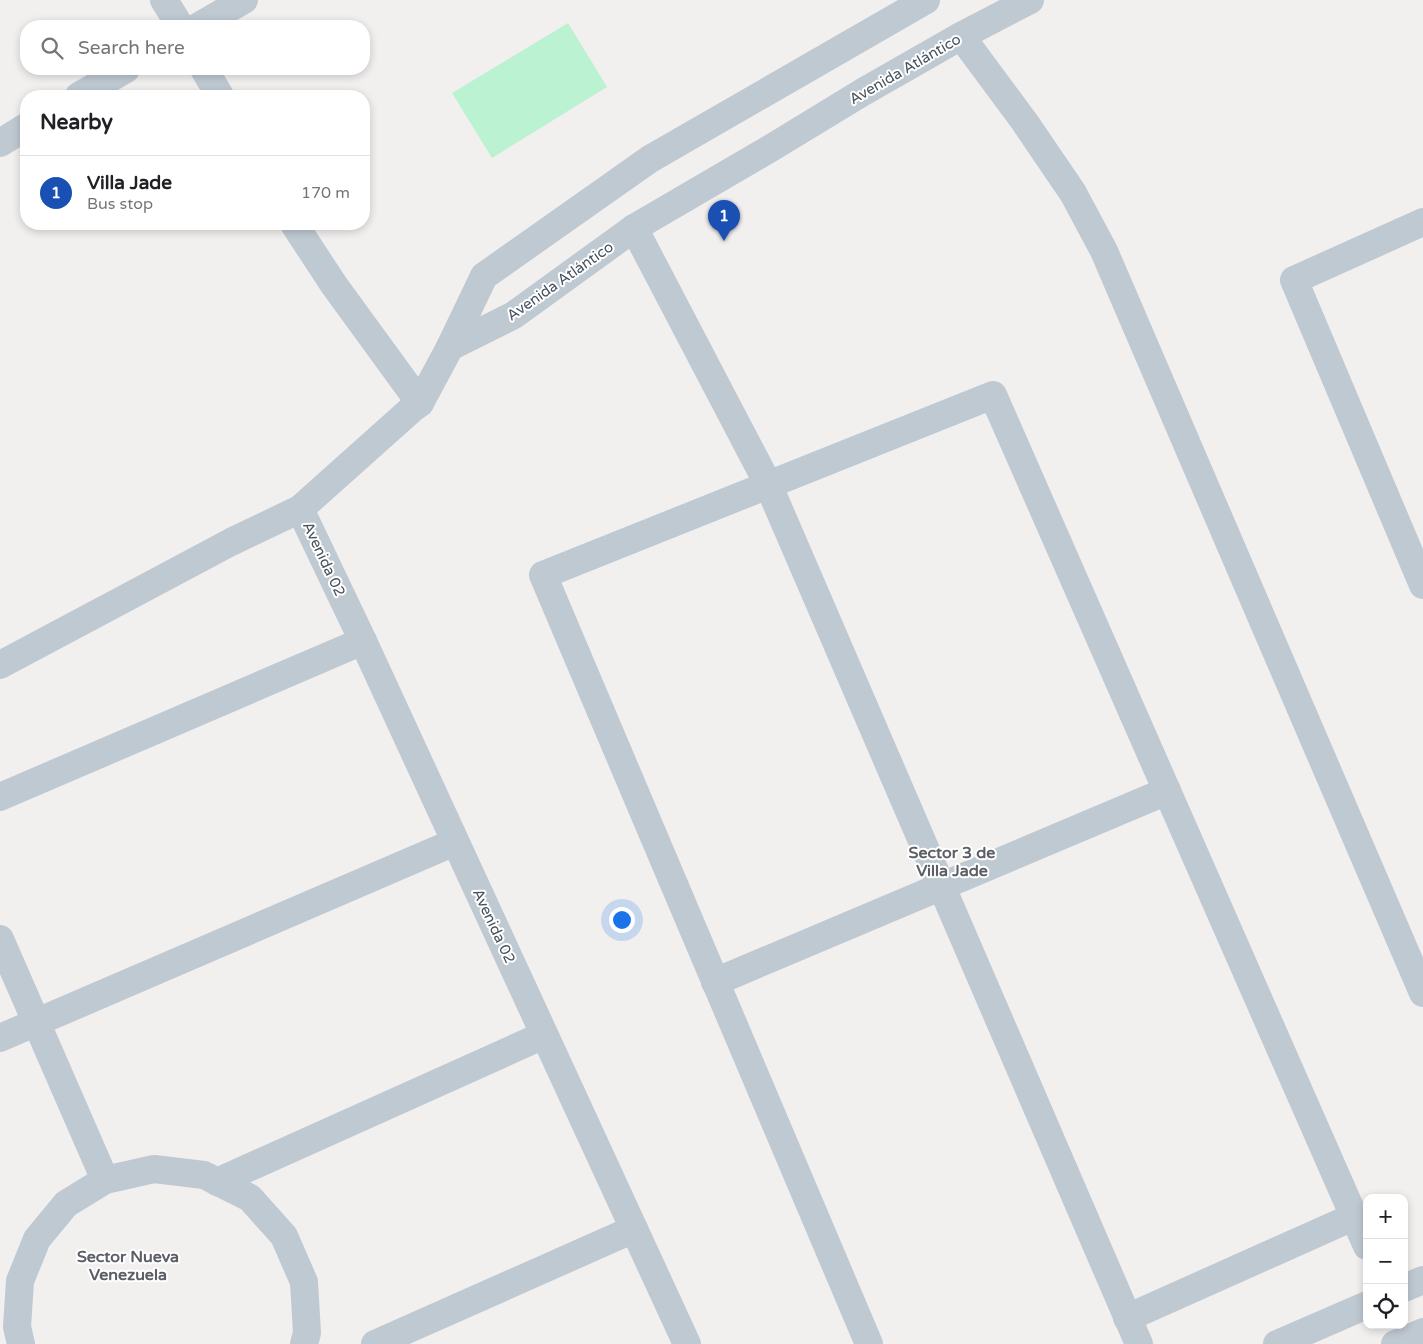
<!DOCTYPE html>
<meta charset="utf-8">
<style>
:root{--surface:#fff;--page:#f6f6f6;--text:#202124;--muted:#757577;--line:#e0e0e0;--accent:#2563eb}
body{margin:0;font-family:"Varela Round",sans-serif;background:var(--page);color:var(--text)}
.controls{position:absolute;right:15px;bottom:15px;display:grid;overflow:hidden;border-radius:10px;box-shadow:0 2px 8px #0003}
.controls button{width:45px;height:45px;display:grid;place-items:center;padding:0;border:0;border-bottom:1px solid var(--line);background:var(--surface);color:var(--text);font:25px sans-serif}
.you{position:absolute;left:621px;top:919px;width:18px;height:18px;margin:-12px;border:4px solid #fff;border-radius:50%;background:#1a73e8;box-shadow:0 0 0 8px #1a73e833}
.badge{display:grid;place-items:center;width:32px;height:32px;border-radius:50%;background:var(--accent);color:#fff;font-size:16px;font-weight:700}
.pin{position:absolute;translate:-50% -41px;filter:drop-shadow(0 1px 2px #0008)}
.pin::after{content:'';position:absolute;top:26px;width:18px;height:15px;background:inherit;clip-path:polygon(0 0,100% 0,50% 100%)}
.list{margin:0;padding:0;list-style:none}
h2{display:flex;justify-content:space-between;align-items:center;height:65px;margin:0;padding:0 20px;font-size:21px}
h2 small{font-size:16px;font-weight:400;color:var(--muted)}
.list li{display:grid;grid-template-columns:32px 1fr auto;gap:15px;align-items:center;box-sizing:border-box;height:75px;padding:0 20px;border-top:1px solid var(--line)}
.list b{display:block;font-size:19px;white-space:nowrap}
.list p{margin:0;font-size:16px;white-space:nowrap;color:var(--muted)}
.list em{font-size:16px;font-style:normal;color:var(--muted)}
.icon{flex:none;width:28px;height:28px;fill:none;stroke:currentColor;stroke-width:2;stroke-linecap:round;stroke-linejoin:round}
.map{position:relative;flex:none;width:1423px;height:1344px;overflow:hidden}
.search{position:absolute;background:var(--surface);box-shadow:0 2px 8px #0003;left:20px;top:20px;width:350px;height:55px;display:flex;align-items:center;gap:12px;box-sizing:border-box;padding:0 18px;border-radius:20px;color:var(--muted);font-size:19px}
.panel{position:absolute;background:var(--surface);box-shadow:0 2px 8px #0003;left:20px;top:90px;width:350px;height:140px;border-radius:20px}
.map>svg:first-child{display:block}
.green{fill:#bbf2d2}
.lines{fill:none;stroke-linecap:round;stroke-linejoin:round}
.minor{stroke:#bfc9d2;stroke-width:28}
.labels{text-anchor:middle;stroke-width:4;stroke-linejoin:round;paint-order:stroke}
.street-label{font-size:15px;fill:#46525e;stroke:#fff}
.neighbourhood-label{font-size:16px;font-weight:bold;fill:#5b5f65;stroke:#fff}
</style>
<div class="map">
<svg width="1423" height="1344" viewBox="0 0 1423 1344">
<rect width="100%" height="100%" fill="#f2efef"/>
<path class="green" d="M568 23 607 87 492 158 452 93Z"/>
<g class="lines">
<g class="minor">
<path d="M164 0 180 26"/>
<path d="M199 26 244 0"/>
<path d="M961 36 1024 121 1073 193 1104 251 1423 993"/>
<path d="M204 69 220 96"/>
<path d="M79 96 126 69"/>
<path d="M0 143 26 127"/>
<path d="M1423 222 1294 280 1423 585"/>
<path d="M294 224 334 285 420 403"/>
<path d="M634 228 768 484 1139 1344"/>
<path d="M450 347 514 315 634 228 771 148 863 92 961 36 1030 0"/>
<path d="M300 509 363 641 687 1344"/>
<path d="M0 665 231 542 300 509 413 408 420 403 450 347 484 276 650 159 926 0"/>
<path d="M0 797 363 641"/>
<path d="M0 939 105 1180"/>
<path d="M715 982 1167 791"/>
<path d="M0 1038 455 842"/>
<path d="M217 1182 544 1035"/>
<path d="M1404 1288 1423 1280"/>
<path d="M1127 1318 1353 1217"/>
<path d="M21 1344 17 1327 20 1281 37 1239 66 1204 105 1180 154 1169 204 1175 250 1198 284 1236 304 1282 307 1333 304 1344"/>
<path d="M375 1344 634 1229"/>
<path d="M869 1344 543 575 993 395 1367 1246"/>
<path d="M1277 1344 1367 1305"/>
<path d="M1395 1344 1423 1332"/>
</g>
</g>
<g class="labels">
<g class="street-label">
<text transform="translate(905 69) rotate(-30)" y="5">Avenida Atlántico</text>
<text transform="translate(560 281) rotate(-35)" y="5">Avenida Atlántico</text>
<text transform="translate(324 559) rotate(65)" y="5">Avenida 02</text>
<text transform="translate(494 926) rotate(65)" y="5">Avenida 02</text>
</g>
<g class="neighbourhood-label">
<text x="952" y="858">Sector 3 de<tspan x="952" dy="18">Villa Jade</tspan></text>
<text x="128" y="1262">Sector Nueva<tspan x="128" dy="18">Venezuela</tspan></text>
</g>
</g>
</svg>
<div class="controls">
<button>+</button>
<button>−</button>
<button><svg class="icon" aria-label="locate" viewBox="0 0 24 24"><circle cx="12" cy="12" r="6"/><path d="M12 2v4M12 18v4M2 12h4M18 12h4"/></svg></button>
</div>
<div class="you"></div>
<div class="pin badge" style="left:724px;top:241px;background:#1a4fb4">1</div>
<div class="search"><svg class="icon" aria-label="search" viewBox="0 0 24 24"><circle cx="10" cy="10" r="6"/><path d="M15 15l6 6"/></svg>Search here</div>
<section class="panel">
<h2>Nearby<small></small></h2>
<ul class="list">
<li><span class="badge" style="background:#1a4fb4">1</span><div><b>Villa Jade</b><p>Bus stop</p></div><em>170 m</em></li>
</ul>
</section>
</div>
